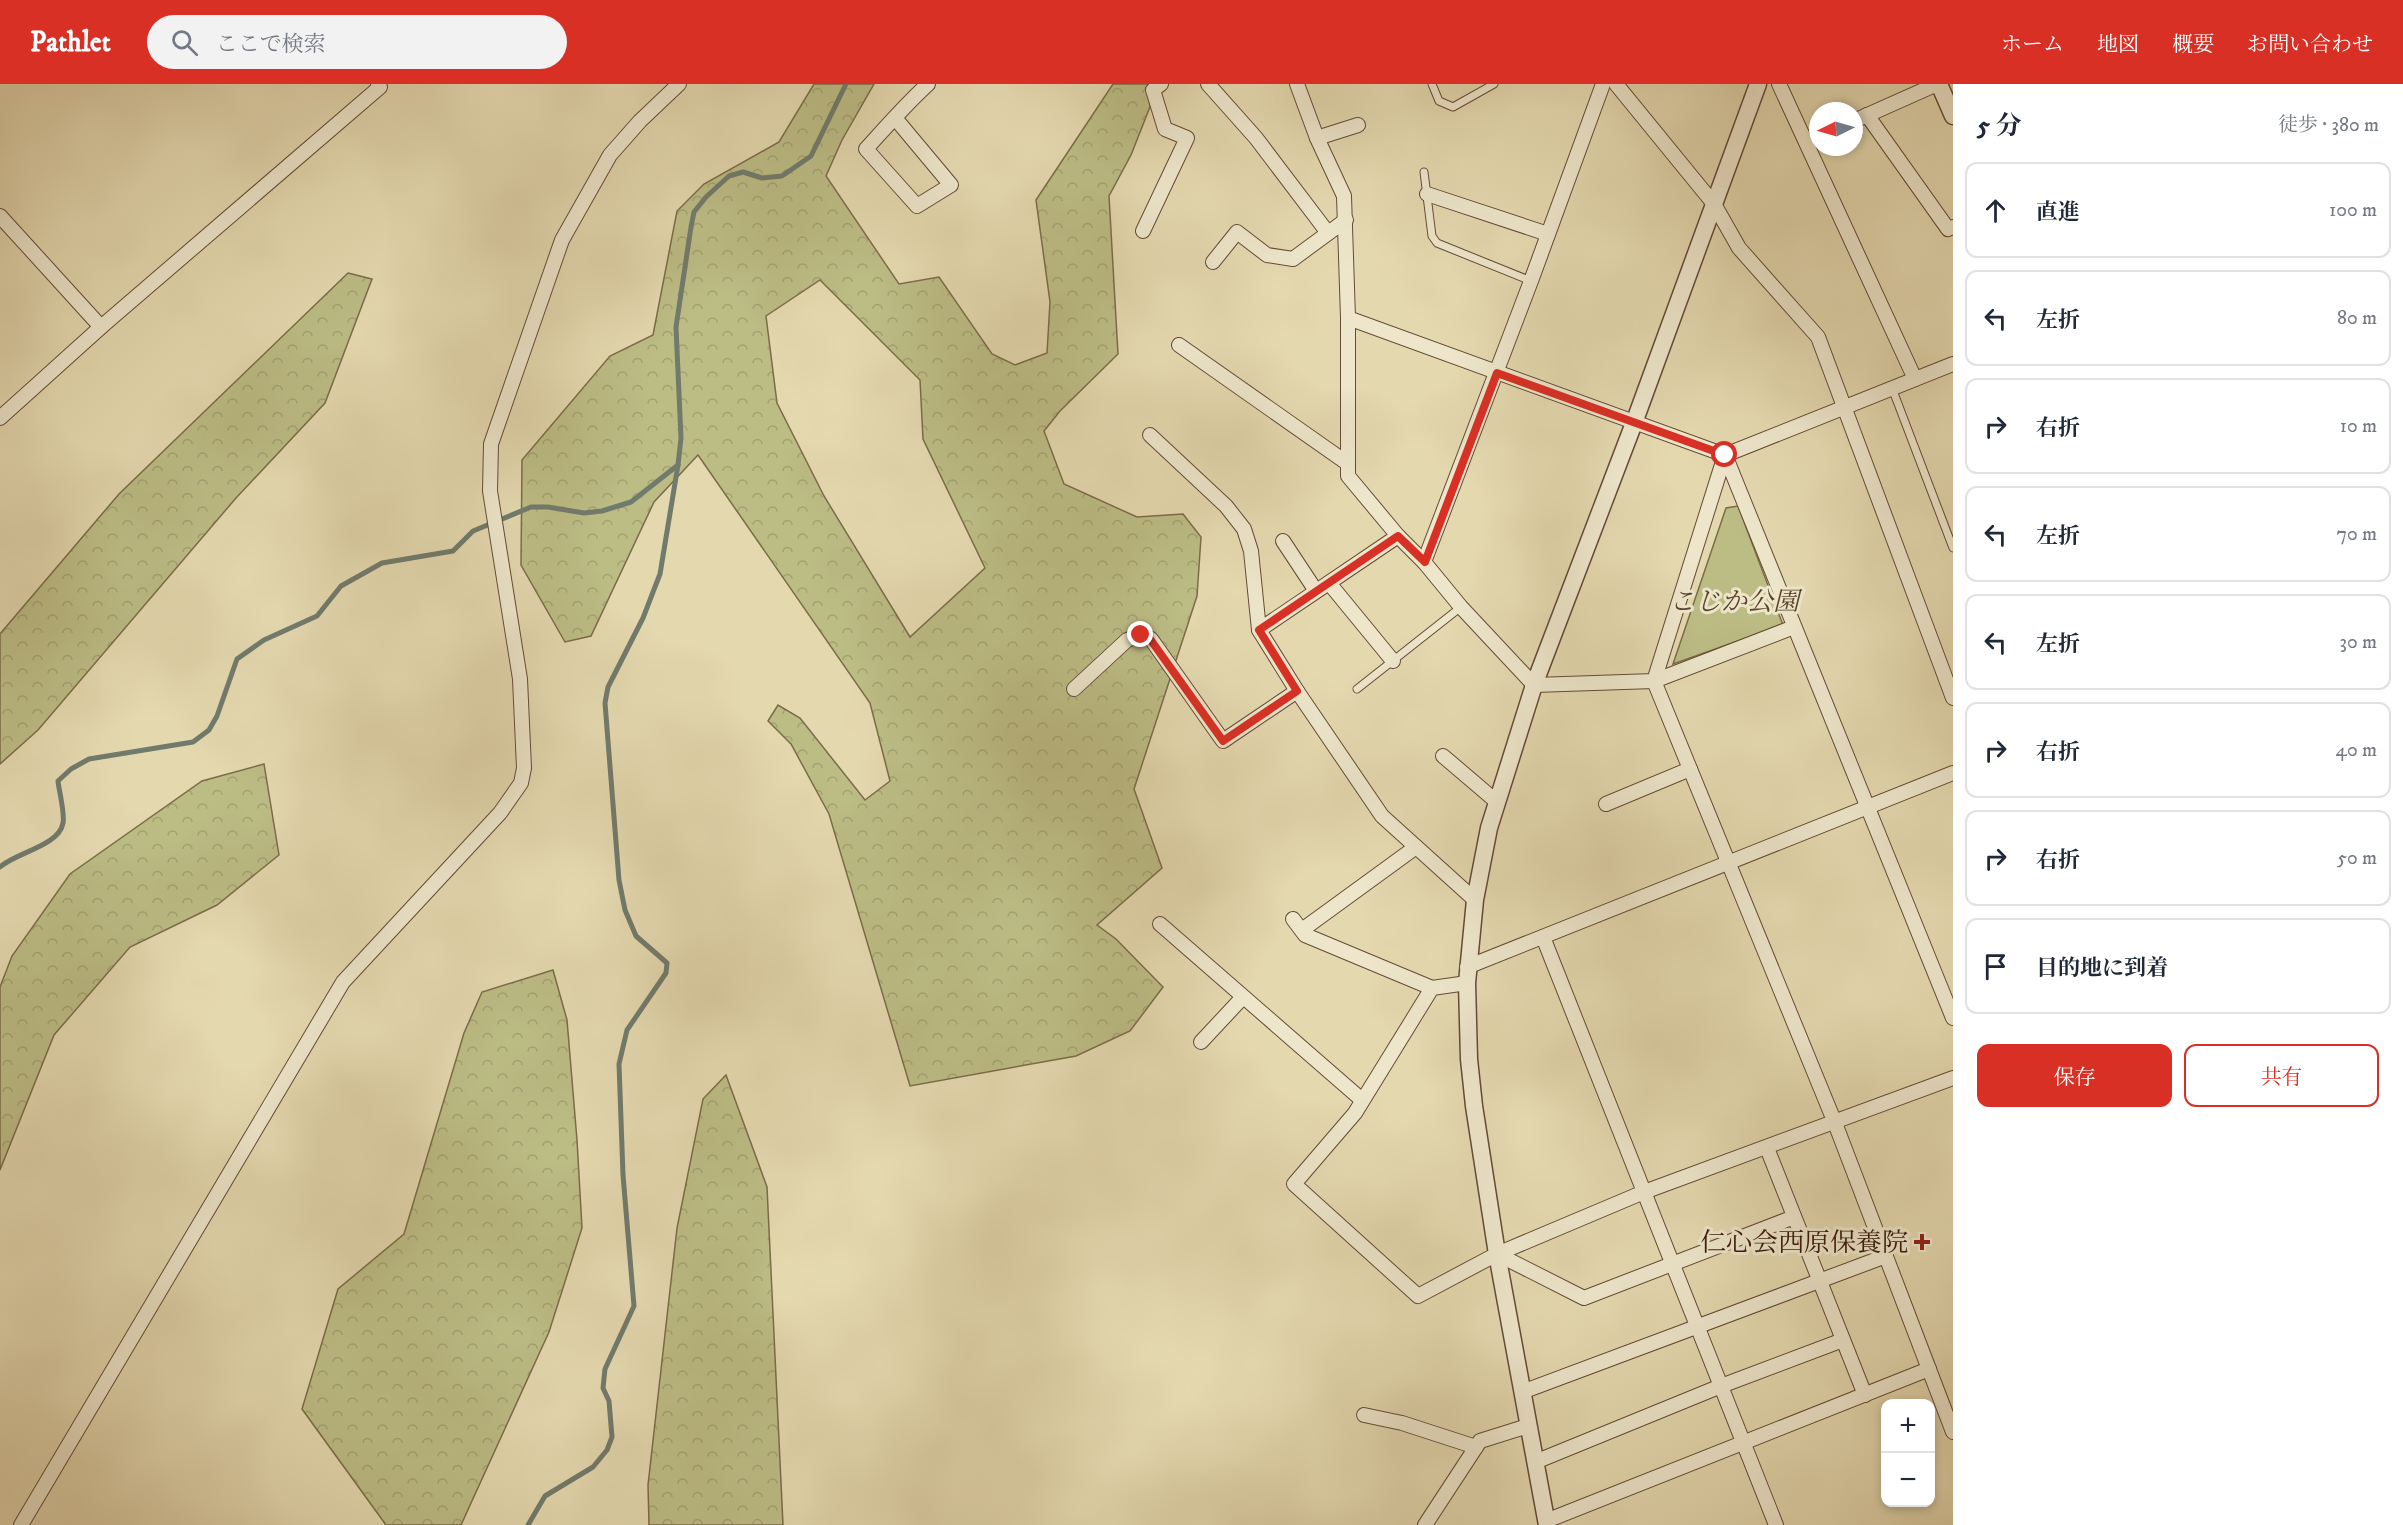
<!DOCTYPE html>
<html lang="ja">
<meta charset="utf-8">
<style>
:root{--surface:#fff;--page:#f2f2f3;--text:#1f2937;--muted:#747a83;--line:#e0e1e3;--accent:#d93025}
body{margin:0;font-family:"IM FELL DW Pica","Noto Serif JP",serif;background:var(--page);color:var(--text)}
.controls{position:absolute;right:18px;bottom:18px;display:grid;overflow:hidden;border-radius:12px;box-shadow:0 3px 9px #0003}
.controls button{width:54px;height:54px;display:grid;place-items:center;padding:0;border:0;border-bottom:2px solid var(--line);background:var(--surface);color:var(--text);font:30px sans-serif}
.compass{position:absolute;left:1809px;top:18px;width:54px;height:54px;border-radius:50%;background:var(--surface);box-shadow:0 3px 9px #0003;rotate:265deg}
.stop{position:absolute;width:18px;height:18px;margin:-14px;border:4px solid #d93025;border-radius:50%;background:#fff}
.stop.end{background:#d93025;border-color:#fff;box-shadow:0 2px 6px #0008}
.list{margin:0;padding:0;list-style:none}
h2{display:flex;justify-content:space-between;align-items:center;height:78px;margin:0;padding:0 24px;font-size:26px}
h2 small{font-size:20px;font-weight:400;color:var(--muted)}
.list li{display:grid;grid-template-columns:39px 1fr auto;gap:18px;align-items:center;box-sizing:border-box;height:96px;margin:0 12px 12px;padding:0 12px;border:2px solid var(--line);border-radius:12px}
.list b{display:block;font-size:22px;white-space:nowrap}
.list em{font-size:20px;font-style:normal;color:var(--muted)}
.actions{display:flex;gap:12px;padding:18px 24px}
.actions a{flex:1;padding:14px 0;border:2px solid var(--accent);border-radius:12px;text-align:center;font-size:21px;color:var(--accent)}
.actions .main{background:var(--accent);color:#fff}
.icon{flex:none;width:33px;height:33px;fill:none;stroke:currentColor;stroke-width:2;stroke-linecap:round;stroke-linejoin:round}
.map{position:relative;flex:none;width:1953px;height:1441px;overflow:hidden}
header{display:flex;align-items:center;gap:36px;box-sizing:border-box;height:84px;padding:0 30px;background:var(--accent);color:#fff}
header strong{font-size:28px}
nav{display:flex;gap:33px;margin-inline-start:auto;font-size:21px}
.search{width:420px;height:54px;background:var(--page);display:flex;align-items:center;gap:15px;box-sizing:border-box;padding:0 21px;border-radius:33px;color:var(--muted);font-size:22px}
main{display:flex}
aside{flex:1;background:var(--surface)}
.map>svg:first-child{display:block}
.green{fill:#bcbc85;stroke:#7b6c49;stroke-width:1.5}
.forest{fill:url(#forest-crowns);stroke:#7b6c49;stroke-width:1.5;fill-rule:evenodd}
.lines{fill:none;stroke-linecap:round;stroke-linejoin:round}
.stream{stroke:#717b6c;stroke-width:5}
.service-casing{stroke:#644b36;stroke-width:9}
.minor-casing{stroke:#644b36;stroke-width:16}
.tertiary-casing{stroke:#644b36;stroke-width:19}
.service{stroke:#ede6cb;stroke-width:7}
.minor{stroke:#ede6cb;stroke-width:14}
.tertiary{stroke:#ede6cb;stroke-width:16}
.route{stroke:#d93025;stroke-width:8}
.poi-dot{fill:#8f2418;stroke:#ede6cb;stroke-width:2}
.labels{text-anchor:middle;stroke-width:6;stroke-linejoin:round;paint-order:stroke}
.park-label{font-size:26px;font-style:italic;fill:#5a442b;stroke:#ede6cb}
.poi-label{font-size:26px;fill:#3a1c0d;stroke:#ede6cb;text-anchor:end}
</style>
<header>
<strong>Pathlet</strong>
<div class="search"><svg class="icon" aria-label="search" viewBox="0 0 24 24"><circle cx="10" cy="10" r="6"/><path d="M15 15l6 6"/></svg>ここで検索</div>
<nav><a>ホーム</a><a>地図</a><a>概要</a><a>お問い合わせ</a></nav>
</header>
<main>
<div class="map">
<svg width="1953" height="1441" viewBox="0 0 1953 1441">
<defs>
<pattern id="forest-crowns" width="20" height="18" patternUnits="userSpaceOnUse" patternTransform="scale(1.5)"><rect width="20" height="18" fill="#bcbc85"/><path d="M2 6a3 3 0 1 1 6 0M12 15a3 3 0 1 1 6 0" fill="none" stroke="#a2a172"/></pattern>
</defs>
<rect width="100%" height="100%" fill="#e4d8af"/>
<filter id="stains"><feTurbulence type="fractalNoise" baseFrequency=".00333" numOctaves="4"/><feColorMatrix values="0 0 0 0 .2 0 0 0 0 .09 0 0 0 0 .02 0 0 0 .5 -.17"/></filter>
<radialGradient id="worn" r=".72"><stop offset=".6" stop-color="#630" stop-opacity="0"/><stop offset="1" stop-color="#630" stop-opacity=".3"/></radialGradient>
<path class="green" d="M1738 422 1783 541 1673 580 1726 424Z"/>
<g class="forest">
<path d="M814 0H874L842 56 826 92 899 200 939 193 992 270 1015 281 1047 269 1050 218 1036 116 1113 0H1159L1131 71 1109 112 1118 270 1060 327 1044 347 1064 400 1137 433 1183 430 1201 453 1197 512 1134 705 1162 784 1097 841 1116 855 1163 903 1130 947 1076 972 910 1002 829 730 791 660 768 637 778 621 800 634 865 716 890 697 870 619 698 371 654 418 591 552 565 558 521 481 522 376 610 272 653 251 677 127 704 100 779 58ZM820 196 920 296 923 355 985 484 910 553 824 412 777 319 766 232Z"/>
<path d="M348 189 372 195 325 319 236 414 38 646 0 680V550L119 410Z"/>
<path d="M264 680 279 771 217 821 130 863 54 951 0 1086V903L12 872 70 790 202 697Z"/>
<path d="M553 886 567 936 577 1056 582 1144 549 1248 461 1441H386L302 1325 338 1205 404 1150 464 949 482 908Z"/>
<path d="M726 991 767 1103 783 1441H649L648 1401 677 1144 703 1015Z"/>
</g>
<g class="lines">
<g class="stream">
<path d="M0 783C17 768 59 762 63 739 65 729 59 707 58 697L71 685 89 675 193 658 209 646 217 632 237 575 264 556 317 532 341 502 382 479 453 467 473 447 531 423H548L584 429 602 427 631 418 678 381"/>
<path d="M528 1441 545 1412 593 1383 607 1366 612 1353 609 1317 603 1304 605 1285 634 1222 623 1091 619 980 627 946 666 889 667 879 636 852 625 826 619 796 605 619 608 603 643 534 660 490 678 381 681 354 676 243 691 143 694 128 706 113 729 92 743 88 762 94 782 92 811 72 846 0"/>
</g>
<defs>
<g id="service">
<path d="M1432 0 1439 17 1453 23 1494 0"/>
<path d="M1424 88 1432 152 1437 159 1531 197"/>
<path d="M1892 304 1953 464"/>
<path d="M1357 605 1461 523"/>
</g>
<g id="minor">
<path d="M1208 0 1256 54 1328 149"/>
<path d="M1297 0 1317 54 1344 112 1348 234V392L1398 452 1424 478 1461 523 1534 601 1654 597 1794 543"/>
<path d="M1616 0 1714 120 1739 164 1818 253 1953 614"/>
<path d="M1779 0 1915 295"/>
<path d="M1867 31 1948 145 1953 143"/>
<path d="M895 34 951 101 917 122 866 65C886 43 906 20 928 0"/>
<path d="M1854 37 1937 0"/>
<path d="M1317 54 1358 41"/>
<path d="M1427 110 1548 150"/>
<path d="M0 132 101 243"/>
<path d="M1143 147 1187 54 1165 45 1153 6 1161 0"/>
<path d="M1213 178 1237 148 1267 171 1293 175 1346 136"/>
<path d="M1348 234 1725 371 1953 280"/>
<path d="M1179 261 1347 379"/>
<path d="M0 334 101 243 380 3 378 0"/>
<path d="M1150 351 1226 422 1244 445 1251 467 1259 546 1398 452"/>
<path d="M1725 371 1654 597 1835 1039 1953 1348"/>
<path d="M1725 371 1953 934"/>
<path d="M1283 457 1316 507"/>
<path d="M1424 478 1531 197 1603 0"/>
<path d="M1329 499 1393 577"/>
<path d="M1259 546 1297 607"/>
<path d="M1074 605 1127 556 1141 551 1151 555 1223 657 1297 607 1382 732 1475 816"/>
<path d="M1443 672 1497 718"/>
<path d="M1606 720 1690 685"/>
<path d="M1293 835 1305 851 1432 904"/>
<path d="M1160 840 1362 1016"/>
<path d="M1302 846 1416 763"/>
<path d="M1543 853 1776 1441"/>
<path d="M1467 883 1953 689"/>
<path d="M1467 899 1432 904 1355 1029 1294 1100 1418 1212 1497 1170 1644 1108 1953 994"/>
<path d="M1201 958 1243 913"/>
<path d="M1767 1064 1865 1311"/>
<path d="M1497 1170 1584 1214 1794 1133"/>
<path d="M1522 1308 1886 1172"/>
<path d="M1364 1331 1402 1339 1476 1363"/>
<path d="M1535 1378 1721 1302 1843 1256"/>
<path d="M1546 1437 1929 1285"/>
<path d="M21 1441 343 898 500 729 521 699 524 684 520 595 490 407 491 360 562 156 610 71 640 37 679 0"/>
<path d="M1425 1441 1480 1357 1528 1342"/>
</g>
<g id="tertiary">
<path d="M1939 0 1953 32"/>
<path d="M1547 1441 1497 1170 1474 1022 1469 975 1467 899 1475 816 1489 744 1534 601 1634 339 1758 0"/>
</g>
</defs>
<use href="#service" class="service-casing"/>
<use href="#minor" class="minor-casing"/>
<use href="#tertiary" class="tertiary-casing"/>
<use href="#service" class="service"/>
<use href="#minor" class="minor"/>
<use href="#tertiary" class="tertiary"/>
</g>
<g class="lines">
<path class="route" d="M1141 551 1150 555 1223 657 1297 607 1259 546 1398 452 1425 478 1497 289 1725 371"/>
</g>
<path class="poi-dot" d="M1919 1149h6v6h6v6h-6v6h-6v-6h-6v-6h6z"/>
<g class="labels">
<g class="park-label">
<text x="1734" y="526">こじか公園</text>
</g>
<g class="poi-label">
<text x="1908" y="1167">仁心会西原保養院</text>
</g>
</g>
<rect width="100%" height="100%" filter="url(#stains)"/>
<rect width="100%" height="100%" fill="url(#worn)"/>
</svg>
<div class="controls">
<button>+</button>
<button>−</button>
</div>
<svg class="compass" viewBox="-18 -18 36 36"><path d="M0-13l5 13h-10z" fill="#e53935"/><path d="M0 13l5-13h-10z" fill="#747a83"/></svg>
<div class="stop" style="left:1725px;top:371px"></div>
<div class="stop end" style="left:1141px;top:551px"></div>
</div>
<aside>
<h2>5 分<small>徒歩 · 380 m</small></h2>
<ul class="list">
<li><svg class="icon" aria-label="ahead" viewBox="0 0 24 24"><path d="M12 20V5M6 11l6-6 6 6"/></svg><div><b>直進</b></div><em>100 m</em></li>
<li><svg class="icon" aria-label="left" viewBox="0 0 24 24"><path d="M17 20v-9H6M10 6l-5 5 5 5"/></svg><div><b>左折</b></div><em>80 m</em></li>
<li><svg class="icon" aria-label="right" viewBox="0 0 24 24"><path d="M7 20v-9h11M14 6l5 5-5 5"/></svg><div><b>右折</b></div><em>10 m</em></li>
<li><svg class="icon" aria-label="left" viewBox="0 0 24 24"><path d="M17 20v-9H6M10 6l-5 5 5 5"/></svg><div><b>左折</b></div><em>70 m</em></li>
<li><svg class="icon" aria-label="left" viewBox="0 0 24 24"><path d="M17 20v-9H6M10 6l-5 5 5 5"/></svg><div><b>左折</b></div><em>30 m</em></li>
<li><svg class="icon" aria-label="right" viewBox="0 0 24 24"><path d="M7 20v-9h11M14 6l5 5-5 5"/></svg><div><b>右折</b></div><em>40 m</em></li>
<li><svg class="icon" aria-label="right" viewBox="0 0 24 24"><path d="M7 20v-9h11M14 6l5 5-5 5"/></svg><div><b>右折</b></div><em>50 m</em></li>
<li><svg class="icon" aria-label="arrive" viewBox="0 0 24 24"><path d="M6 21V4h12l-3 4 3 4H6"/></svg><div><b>目的地に到着</b></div></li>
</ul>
<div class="actions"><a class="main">保存</a><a>共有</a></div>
</aside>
</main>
